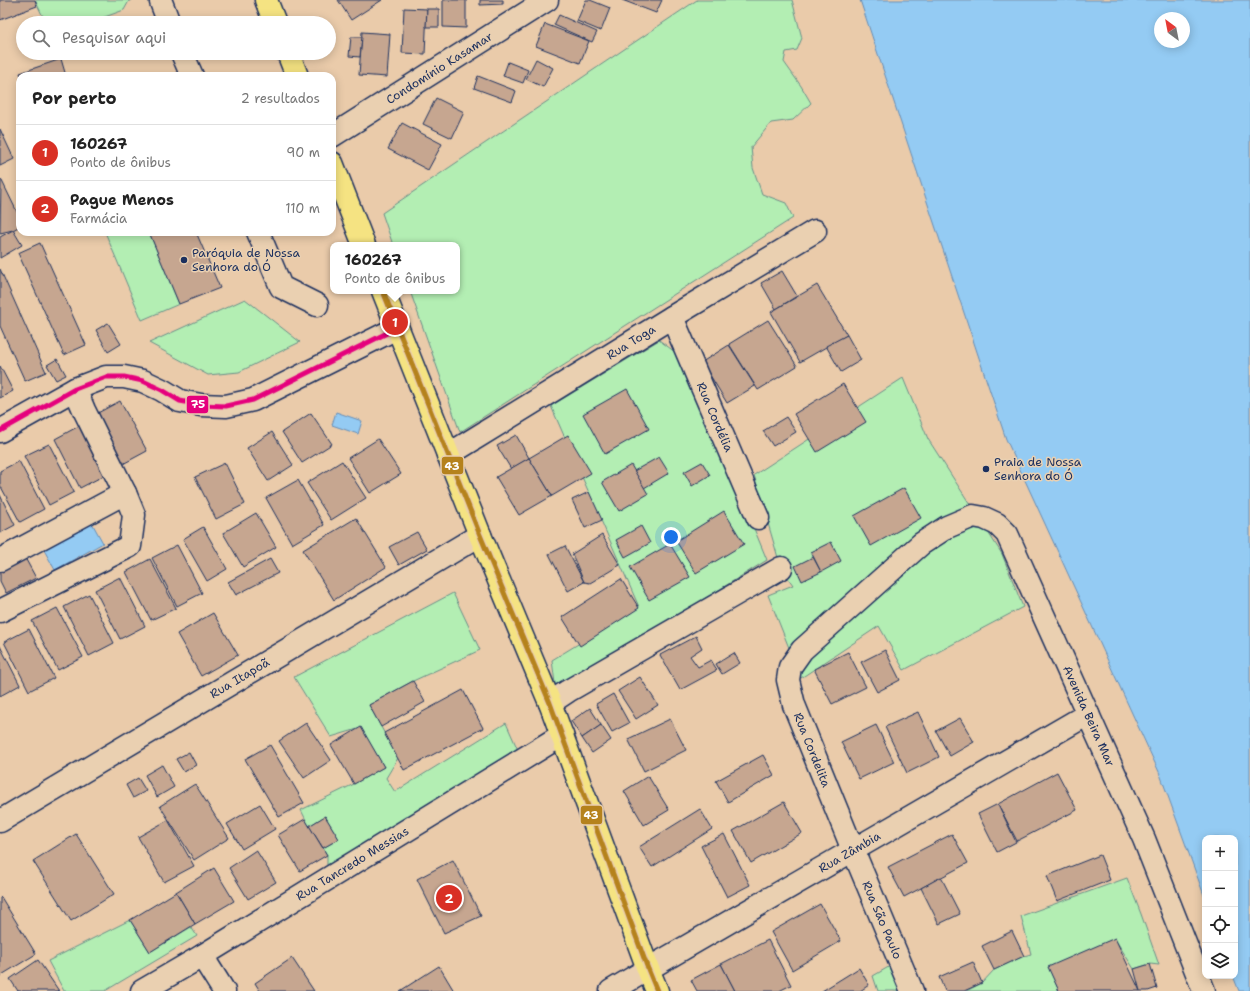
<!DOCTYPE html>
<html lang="pt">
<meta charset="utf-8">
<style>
:root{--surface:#fff;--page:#f2f2f2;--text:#222;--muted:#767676;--line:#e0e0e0;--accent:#d93025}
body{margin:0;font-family:"Shantell Sans",sans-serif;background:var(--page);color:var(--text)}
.controls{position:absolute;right:12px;bottom:12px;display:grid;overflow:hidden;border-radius:8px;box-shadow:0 2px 10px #0003}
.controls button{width:36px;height:36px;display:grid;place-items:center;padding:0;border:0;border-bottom:1px solid var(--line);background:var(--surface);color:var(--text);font:20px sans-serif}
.compass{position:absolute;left:1154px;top:12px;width:36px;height:36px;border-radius:50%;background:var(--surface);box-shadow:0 2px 10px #0003;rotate:328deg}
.you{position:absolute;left:671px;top:537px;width:14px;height:14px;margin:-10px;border:3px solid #fff;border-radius:50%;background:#1a73e8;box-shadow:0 0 0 6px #1a73e833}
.badge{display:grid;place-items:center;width:26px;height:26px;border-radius:50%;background:var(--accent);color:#fff;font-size:13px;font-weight:700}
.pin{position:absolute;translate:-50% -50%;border:2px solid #fff;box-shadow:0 1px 4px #0006}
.popup{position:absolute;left:330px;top:242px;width:130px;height:52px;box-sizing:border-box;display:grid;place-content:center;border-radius:8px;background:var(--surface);filter:drop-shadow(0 1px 3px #0005);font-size:13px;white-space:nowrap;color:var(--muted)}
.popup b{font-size:15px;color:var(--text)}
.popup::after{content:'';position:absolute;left:50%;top:100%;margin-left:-8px;border:8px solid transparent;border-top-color:var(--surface)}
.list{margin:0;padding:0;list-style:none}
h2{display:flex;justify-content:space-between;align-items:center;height:52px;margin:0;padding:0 16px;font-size:17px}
h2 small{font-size:13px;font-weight:400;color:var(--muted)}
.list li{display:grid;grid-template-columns:26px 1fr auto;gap:12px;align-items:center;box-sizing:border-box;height:56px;padding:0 16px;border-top:1px solid var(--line)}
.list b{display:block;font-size:15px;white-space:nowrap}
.list p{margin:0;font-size:13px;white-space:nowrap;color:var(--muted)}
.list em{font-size:13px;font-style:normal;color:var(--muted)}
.icon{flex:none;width:22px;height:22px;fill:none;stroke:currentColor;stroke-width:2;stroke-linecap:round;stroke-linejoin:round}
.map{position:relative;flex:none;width:1250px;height:991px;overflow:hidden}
.search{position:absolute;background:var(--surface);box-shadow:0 2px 10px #0003;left:16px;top:16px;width:320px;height:44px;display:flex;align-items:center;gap:10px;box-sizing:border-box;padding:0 14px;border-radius:22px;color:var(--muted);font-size:15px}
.panel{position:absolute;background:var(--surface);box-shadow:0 2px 10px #0003;left:16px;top:72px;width:320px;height:164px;border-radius:12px}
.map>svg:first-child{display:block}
.green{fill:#b3eeb3;stroke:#678e88}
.water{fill:#94cbf3;stroke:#648db7;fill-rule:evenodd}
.building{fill:#c6a690;stroke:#1b2f5e}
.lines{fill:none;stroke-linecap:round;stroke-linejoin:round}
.minor-casing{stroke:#1b2f5e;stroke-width:25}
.major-casing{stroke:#1b2f5e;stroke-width:25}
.minor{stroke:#ead0b1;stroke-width:22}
.major{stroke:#f5e382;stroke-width:22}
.bus-1-casing{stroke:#ead0b1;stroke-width:8}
.bus-2-casing{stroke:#ead0b1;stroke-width:8}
.bus-1{stroke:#b5821c;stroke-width:5}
.bus-2{stroke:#e5007d;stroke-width:5}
.poi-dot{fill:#1b2f5e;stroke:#ead0b1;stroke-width:1.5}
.labels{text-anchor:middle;stroke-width:3;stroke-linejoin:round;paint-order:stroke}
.street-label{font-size:12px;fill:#1b2f5e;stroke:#ead0b1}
.poi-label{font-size:12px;fill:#1b2f5e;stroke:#ead0b1;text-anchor:start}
.line-badge{stroke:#ead0b1;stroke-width:1.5}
.badge-label{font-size:11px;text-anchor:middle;font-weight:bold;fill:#fff}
</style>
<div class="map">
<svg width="1250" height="991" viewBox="0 0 1250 991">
<rect width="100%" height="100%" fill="#eacbaa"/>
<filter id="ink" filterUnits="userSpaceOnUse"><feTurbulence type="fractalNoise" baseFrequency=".025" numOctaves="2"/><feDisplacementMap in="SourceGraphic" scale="8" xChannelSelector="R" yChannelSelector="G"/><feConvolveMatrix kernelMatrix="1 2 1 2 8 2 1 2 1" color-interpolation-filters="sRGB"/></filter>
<g filter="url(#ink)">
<g class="green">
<path d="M35 0H132L129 1 124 10 91 22V23H46Z"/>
<path d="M697 0H792L802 38 797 50 786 52 784 62 801 86 811 103 793 120 771 123 751 147 753 168 762 194 786 203 793 218 460 432 410 291H457V245H393L382 213Z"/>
<path d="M105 232H149L179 304 142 320Z"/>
<path d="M245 299 300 342 239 372 208 375 149 343Z"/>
<path d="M659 340 679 355 717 439 767 560 556 691 552 660 639 607 551 406Z"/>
<path d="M903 378 928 439 1002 554 1023 607 904 670 879 626 801 678 768 595 793 585 781 568 754 475Z"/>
<path d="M453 593 480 650 413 681 369 705 398 758 386 778 395 792 506 723 518 750 327 867V855L323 848 339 839 325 816 309 826 301 810 354 784 384 767 361 728 331 737 294 677Z"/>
<path d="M1127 878 1141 914 1159 965 1150 964 1134 969 1115 939 1049 968 1059 991H966L982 983 994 970 1024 956 1031 954 1021 916Z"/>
<path d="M130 920 150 952 191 927 197 936 105 991H64L48 961Z"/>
<path d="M892 965 901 991H878L873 976Z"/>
</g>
<g class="water">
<path d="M860 0H1250V991H1239L1233 976H1235V838H1205V898L1160 774 1006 439ZM1160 18H1184V42H1160Z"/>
<path d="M336 412 362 421 358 434 332 425Z"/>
<path d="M92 523 103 543 55 570 44 550Z"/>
</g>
<g class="building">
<path d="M0 0H35L37 6 0 20Z"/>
<path d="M338 0H382L351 20Z"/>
<path d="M443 0H466V28L443 27Z"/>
<path d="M480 0H503V4L480 5Z"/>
<path d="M586 0H590L610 8 601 31 577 21Z"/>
<path d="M622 0H662L656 13Z"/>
<path d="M404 8 427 9 425 54 402 53Z"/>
<path d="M427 9H439V27H426Z"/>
<path d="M559 15 597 32 592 42 554 25Z"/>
<path d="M545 24 589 41 580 63 536 46Z"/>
<path d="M362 32 390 34 387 77 359 75Z"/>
<path d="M351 37H362L360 57 349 56Z"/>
<path d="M61 59 66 76H21L20 73Z"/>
<path d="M536 59 553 68 543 87 526 79Z"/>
<path d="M508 62 528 70 523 83 503 76Z"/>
<path d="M478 76 516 91 512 102 474 88Z"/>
<path d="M436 98 464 112 452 138 423 124Z"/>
<path d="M402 123 442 144 428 170 388 149Z"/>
<path d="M0 129 14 159 0 166Z"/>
<path d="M1 179 20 218V226L13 230 0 233Z"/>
<path d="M13 230 22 245 0 258V237Z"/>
<path d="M149 232H196L220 288 179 304Z"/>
<path d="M40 243 86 345 64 355 18 253Z"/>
<path d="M0 269 46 372 25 381 0 326Z"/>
<path d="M782 271 797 296 776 309 761 283Z"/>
<path d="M817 285 847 335 800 362 771 312Z"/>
<path d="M768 320 797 366 758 390 729 344Z"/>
<path d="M108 323 121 344 108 352 96 330Z"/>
<path d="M847 335 861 360 841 372 826 346Z"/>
<path d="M729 345 755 386 727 403 702 362Z"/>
<path d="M57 359 66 375 56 380 47 365Z"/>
<path d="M0 366 13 391 0 398Z"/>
<path d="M843 384 866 422 817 452 794 414Z"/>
<path d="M627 389 649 429 605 454 583 414Z"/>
<path d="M120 401 147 451 121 465 94 415Z"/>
<path d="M311 413 332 444 302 463 282 432Z"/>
<path d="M786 417 796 432 773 446 763 431Z"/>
<path d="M79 426 105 475 80 488 55 439Z"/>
<path d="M272 432 293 465 268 481 247 448Z"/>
<path d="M516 435 529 458 511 469 497 446Z"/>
<path d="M568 435 591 473 552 496 529 458Z"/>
<path d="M378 439 401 474 370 493 348 458Z"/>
<path d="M49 444 74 492 49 505 24 456Z"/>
<path d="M659 457 669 473 644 488 634 471Z"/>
<path d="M529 458 552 496 519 515 496 477Z"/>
<path d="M19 461 44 509 20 522 0 485V471Z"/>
<path d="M342 461 366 498 331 520 307 483Z"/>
<path d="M702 462 710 475 692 486 684 472Z"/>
<path d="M225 463 245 504 216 519 195 477Z"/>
<path d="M631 465 648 494 619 511 602 482Z"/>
<path d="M298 480 324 525 292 544 266 498Z"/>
<path d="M904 488 921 518 871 546 854 516Z"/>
<path d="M589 492 602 520 585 528 572 500Z"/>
<path d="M0 495 15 525 0 533Z"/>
<path d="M724 511 744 544 696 573 676 541Z"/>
<path d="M256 513 276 547 243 567 223 533Z"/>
<path d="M356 518 386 567 334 600 303 550Z"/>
<path d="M641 526 650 543 625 557 616 540Z"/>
<path d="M203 527 227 569 207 581 183 539Z"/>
<path d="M417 532 427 549 399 565 389 547Z"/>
<path d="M602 535 620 565 590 583 584 582 572 554Z"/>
<path d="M831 542 841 561 821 572 811 552Z"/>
<path d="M670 544 690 577 649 600 630 567Z"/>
<path d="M177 545 202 593 177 606 152 558Z"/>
<path d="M565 546 584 582 568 591 549 554Z"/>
<path d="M24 556 36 578 6 593 0 581V568Z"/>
<path d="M813 557 821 572 802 581 795 566Z"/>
<path d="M150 559 176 608 151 620 126 572Z"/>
<path d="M270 559 278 573 236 595 228 582Z"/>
<path d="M120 577 145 626 120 639 95 590Z"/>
<path d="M621 579 639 608 580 646 562 617Z"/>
<path d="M89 594 114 643 89 656 64 607Z"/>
<path d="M57 608 83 657 58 670 32 621Z"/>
<path d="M213 613 238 655 201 676 177 634Z"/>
<path d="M29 629 54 678 29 691 4 642Z"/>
<path d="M696 636 702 648 690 656 698 667 711 660 717 670 680 690 660 655Z"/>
<path d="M0 646 20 685 0 696Z"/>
<path d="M885 650 900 680 877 692 861 662Z"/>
<path d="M848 652 866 687 832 704 814 669Z"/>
<path d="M734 653 740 663 722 674 716 664Z"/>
<path d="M640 677 658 705 636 719 618 691Z"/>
<path d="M413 681 425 702 381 727 369 705Z"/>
<path d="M463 690 483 728 404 770 384 733Z"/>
<path d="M613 694 629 723 612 732 596 704Z"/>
<path d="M590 708 601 725 582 738 571 721Z"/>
<path d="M918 712 939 757 907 773 885 727Z"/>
<path d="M960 718 974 742 950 756 936 731Z"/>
<path d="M670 719 686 750 644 771 628 739Z"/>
<path d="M306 723 331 760 304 778 279 741Z"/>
<path d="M601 725 611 740 592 753 582 738Z"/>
<path d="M876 725 894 762 859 779 841 742Z"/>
<path d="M361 727 384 767 354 784 331 745Z"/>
<path d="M270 745 304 803 279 817 245 759Z"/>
<path d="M189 752 196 765 184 772 176 759Z"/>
<path d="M763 755 774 775 728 802 716 781Z"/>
<path d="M162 765 174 787 157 797 145 775Z"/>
<path d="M1057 772 1077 810 1017 841 998 804Z"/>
<path d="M648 776 669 810 644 825 624 791Z"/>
<path d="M138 778 146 791 133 798 126 785Z"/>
<path d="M195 784 229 838 194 860 160 806Z"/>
<path d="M784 802 802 833 751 863 733 831Z"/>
<path d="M260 804 275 829 242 849 227 824Z"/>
<path d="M998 804 1016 842 997 852 978 814Z"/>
<path d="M700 809 712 829 652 867 639 847Z"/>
<path d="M325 816 339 839 323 848 309 826Z"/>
<path d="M305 819 327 855 300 871 278 835Z"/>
<path d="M168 820 194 866 164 882 138 837Z"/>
<path d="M76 834 114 894 71 921 33 861Z"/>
<path d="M724 834 750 885 727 897 701 846Z"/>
<path d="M952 834 968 863 904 897 888 867Z"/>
<path d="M256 850 276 882 248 899 229 868Z"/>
<path d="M1100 855 1110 880 1057 901 1047 876Z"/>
<path d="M453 860 481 916 444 933 417 879Z"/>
<path d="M214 868 234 901 195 924 176 892Z"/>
<path d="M941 877 960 914 939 924 921 888Z"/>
<path d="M176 892 195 924 150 952 130 920Z"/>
<path d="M1 897 36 954 0 976V898Z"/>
<path d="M820 904 841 941 792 970 771 932Z"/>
<path d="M1012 931 1024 956 994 970 982 946Z"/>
<path d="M1115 938 1140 991H1059L1048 967Z"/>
<path d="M768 940 791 985 779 991H735L721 964Z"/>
<path d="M292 958 314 991H260L255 983Z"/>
<path d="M38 960 59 991H18L10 979Z"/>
<path d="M973 962 982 983 964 991H945L939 977Z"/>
<path d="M721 964 735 991H697L691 980Z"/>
<path d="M1150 964 1157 988 1148 991H1140L1134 969Z"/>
<path d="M439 966 454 991H400Z"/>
<path d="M859 968 869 985 860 991H822Z"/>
</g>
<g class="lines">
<defs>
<g id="minor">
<path d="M161 2 169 23"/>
<path d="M182 53 192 76"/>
<path id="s1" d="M332 136 547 0"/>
<path d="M258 232 281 287 317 305"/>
<path id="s2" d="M672 317 758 518"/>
<path d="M0 431 75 389 106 377H124L143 381 162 390 180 401 201 405 226 406 253 400 397 328"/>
<path id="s3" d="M448 455 672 317 815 231"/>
<path d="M0 560 125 493"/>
<path d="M0 611 130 546 134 515 125 493 84 410 75 389"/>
<path d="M550 703 568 691 781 568"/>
<path id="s4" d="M0 821 480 535"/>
<path d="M202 956 224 991"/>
<path id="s5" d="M142 991 202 956 562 735"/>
<path id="s6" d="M611 991 648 969 1088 714"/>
<path id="s7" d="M912 991 853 850 794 705 788 680 790 667 802 650 921 544 947 527 973 516 984 518 997 524 1007 534 1144 839 1204 991"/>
</g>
<g id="major">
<path d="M266 0 275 23"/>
<path d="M288 53 297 76"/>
<path d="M332 163 364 245"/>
<path d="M383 291 480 535 550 703 648 969 657 991"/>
</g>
</defs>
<use href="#minor" class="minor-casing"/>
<use href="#major" class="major-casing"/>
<use href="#minor" class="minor"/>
<use href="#major" class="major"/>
<defs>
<path id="bus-1" d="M383 291 480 535 550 703 648 969 657 991"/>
<path id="bus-2" d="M0 431 75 389 106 377H124L143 381 162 390 180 401 201 405 226 406 253 400 397 328"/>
</defs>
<use href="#bus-1" class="bus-1-casing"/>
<use href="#bus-2" class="bus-2-casing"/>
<use href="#bus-1" class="bus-1"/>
<use href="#bus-2" class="bus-2"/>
</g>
</g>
<g class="poi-dot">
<circle cx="184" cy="260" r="4"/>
<circle cx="986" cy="469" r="4"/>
</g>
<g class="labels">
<g class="street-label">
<text dy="4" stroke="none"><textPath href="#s1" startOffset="127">Condomínio Kasamar</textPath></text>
<text dy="4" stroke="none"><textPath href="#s3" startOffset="215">Rua Toga</textPath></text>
<text dy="4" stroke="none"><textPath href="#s2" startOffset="109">Rua Cordélia</textPath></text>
<text dy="4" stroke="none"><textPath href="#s4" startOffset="279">Rua Itapoã</textPath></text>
<text dy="4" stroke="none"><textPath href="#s7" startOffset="827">Avenida Beira Mar</textPath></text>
<text transform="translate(812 750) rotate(68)" y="4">Rua Cordelita</text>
<text dy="4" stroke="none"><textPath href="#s6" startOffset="276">Rua Zâmbia</textPath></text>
<text dy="4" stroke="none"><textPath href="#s5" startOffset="246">Rua Tancredo Messias</textPath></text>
<text transform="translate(882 920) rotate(67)" y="4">Rua São Paulo</text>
</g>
<g class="poi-label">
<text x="192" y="257">Paróquia de Nossa<tspan x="192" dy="14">Senhora do Ó</tspan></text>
<text x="994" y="466">Praia de Nossa<tspan x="994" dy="14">Senhora do Ó</tspan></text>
</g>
</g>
<g class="line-badge">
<rect x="186" y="395" width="23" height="19" rx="4" fill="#e5007d"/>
<rect x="441" y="456" width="23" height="19" rx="4" fill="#b5821c"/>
<rect x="580" y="805" width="23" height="20" rx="4" fill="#b5821c"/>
</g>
<g class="badge-label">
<text x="198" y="408">75</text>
<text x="452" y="470">43</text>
<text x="591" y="819">43</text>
</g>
</svg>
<div class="controls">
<button>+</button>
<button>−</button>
<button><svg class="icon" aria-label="locate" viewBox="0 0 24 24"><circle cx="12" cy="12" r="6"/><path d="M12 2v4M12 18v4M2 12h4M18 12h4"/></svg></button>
<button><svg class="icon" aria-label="layers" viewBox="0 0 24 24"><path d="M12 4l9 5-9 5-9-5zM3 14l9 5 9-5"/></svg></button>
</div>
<svg class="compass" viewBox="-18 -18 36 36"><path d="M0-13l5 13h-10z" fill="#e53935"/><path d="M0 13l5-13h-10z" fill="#767676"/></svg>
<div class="you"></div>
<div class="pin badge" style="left:395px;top:322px">1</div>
<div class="popup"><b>160267</b>Ponto de ônibus</div>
<div class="pin badge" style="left:449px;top:898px">2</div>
<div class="search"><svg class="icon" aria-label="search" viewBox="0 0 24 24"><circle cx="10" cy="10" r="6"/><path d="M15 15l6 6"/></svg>Pesquisar aqui</div>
<section class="panel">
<h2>Por perto<small>2 resultados</small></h2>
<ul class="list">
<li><span class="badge">1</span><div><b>160267</b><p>Ponto de ônibus</p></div><em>90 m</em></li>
<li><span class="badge">2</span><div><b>Pague Menos</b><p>Farmácia</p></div><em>110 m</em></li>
</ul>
</section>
</div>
